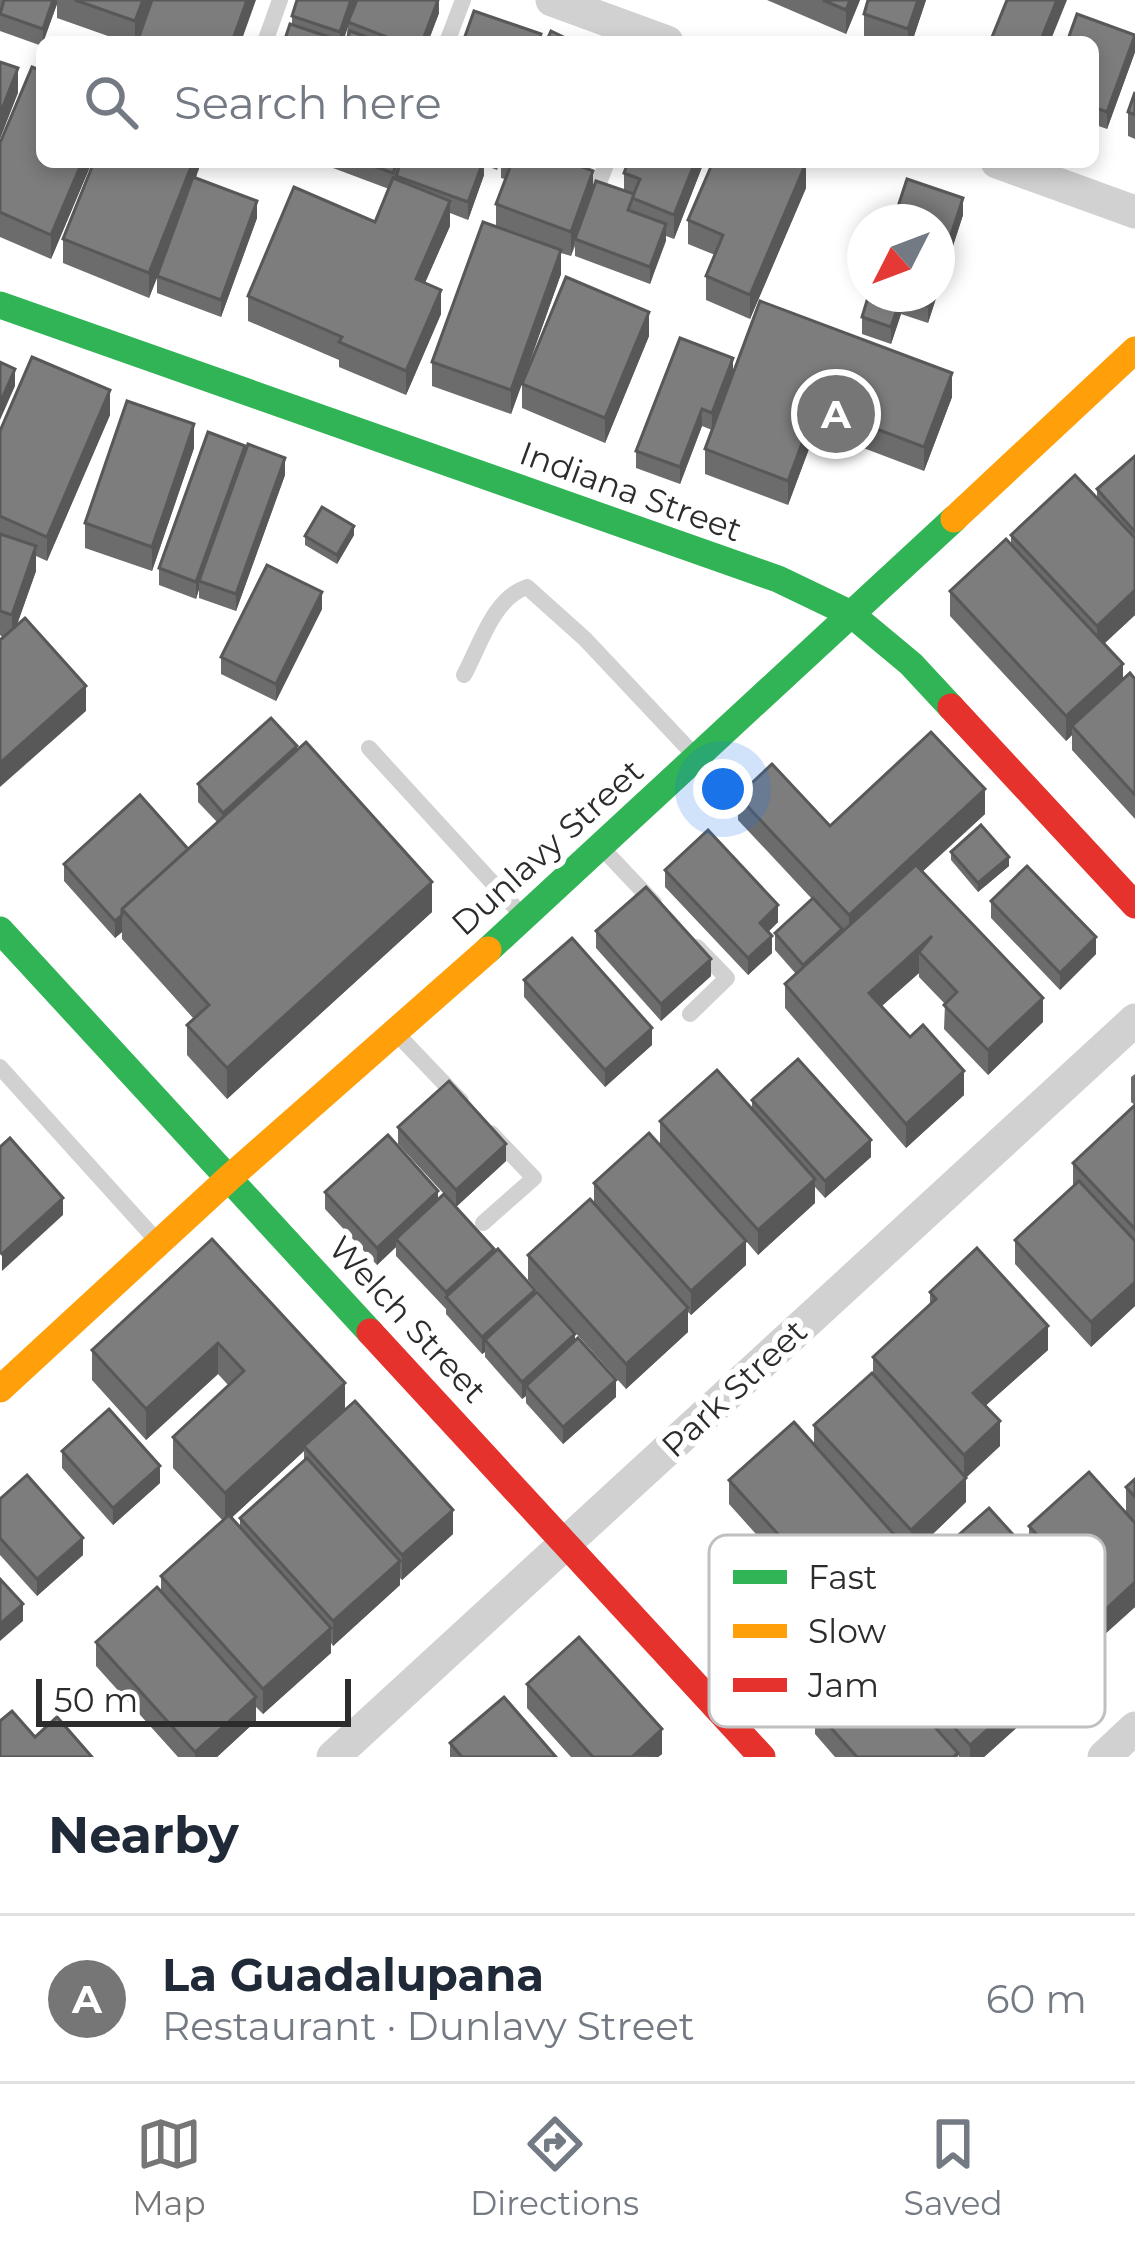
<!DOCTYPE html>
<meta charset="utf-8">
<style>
:root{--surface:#fff;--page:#f6f6f7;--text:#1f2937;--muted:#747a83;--line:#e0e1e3;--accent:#767676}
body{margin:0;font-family:Montserrat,sans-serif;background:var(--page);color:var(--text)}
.compass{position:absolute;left:847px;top:204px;width:108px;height:108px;border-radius:50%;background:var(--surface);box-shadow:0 6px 18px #0003;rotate:228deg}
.scale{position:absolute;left:36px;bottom:30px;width:315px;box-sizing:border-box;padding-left:12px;border:6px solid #2c2c2c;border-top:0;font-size:33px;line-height:42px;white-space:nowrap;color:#2c2c2c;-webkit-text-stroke:9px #fff;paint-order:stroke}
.you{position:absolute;left:723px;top:789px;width:42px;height:42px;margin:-30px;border:9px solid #fff;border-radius:50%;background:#1a73e8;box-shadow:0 0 0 18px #1a73e833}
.badge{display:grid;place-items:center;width:78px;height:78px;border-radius:50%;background:var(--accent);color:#fff;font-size:39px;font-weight:700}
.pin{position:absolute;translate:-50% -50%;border:6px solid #fff;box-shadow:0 3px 12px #0006}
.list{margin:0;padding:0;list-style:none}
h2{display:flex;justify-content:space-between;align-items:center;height:156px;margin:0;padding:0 48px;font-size:51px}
h2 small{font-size:39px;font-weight:400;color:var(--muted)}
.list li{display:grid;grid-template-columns:78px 1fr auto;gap:36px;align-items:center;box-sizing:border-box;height:168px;padding:0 48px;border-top:3px solid var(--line)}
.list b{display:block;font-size:45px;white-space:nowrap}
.list p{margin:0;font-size:39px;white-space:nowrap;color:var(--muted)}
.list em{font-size:39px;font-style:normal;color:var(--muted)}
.icon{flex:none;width:66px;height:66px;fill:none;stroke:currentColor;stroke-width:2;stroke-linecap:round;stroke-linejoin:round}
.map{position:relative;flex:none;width:1135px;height:1757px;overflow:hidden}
.search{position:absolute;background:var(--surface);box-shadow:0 6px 18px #0003;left:36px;right:36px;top:36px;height:132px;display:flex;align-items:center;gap:30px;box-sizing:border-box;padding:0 42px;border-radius:18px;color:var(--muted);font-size:45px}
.sheet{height:324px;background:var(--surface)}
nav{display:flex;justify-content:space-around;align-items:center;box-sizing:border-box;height:168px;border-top:3px solid var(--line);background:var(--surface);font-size:33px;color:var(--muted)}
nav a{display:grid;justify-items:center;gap:6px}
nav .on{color:var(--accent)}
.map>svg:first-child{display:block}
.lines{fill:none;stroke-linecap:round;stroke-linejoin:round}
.lane{stroke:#d1d1d1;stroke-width:16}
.street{stroke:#d1d1d1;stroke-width:33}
.fast{stroke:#30b455;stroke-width:27}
.slow{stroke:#ff9f0a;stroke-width:27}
.jam{stroke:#e5322d;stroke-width:27}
.wall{fill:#6c6c6c;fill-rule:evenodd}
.shaded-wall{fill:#585858}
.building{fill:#7d7d7d;stroke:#585858;stroke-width:3}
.labels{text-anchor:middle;stroke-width:12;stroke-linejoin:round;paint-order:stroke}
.street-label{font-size:33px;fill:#2c2c2c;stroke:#fff}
.key{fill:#fff;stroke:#c0c0c0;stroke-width:3}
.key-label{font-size:33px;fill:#2c2c2c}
</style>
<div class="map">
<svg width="1135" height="1757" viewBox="0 0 1135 1757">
<rect width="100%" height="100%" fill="#fff"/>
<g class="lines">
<g class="lane">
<path d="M265 42 280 0"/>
<path d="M447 42 463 0"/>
<path d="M598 186 607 162"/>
<path d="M464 675C480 646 493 598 527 587L585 639 697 758"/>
<path d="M369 748 522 915"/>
<path d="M602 848 654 903"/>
<path d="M690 1014 727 978 697 947"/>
<path d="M396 1033 461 1101"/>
<path d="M0 1067 158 1242"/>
<path d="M483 1223 534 1178 491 1133"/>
</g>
<g class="street">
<path d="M552 0 667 42"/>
<path d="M997 162 1135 212"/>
<path d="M333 1757 1135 1020"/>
<path d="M1104 1757 1135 1728"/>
</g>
<g class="fast">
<path d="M0 305 778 579 851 614 911 664 951 707"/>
<path d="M0 930 370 1332"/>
<path d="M488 950 954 519"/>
</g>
<g class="slow">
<path d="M954 519 1135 350"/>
<path d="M0 1389 229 1178 488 950"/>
</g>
<g class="jam">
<path d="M951 707 1135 905"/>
<path d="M370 1332 762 1757"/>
</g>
</g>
<g class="wall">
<path d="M0 0H151L137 42H125L57 18V4L42 46 0 31Z"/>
<path d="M357 0H439V13L428 42H346L348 24 343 42H284L292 25V16Z"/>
<path d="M767 0H860L846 34Z"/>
<path d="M868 0H926L912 42H873L864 39V14Z"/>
<path d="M1093 42 1135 52 1107 129 1093 124Z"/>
<path d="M1135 92V139L1128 136V112Z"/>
<path d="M0 143 42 162H92L51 259 0 237Z"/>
<path d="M199 162 196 178 257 218 221 317 157 293V278L149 298 63 263V239Z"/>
<path d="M317 162H500L497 170 484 165V175L468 220 450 213V226L425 283 441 314 406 395 339 367V360L248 321V296L375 222 389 189Z"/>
<path d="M501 162H570L593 189 624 191V173L628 162H704L674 239 666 236 650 284 575 256V246L571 256 561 253V274L523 381 649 336 605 443 522 408V384L511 414 432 386V362L496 226V204L505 179 501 178Z"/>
<path d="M806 188 750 319 706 300V276L715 255 688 244V220Z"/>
<path d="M963 215 928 323 901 314 891 344 862 334V317Z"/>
<path d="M733 373 952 397 924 471 816 430 788 505 705 474V449L712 430 702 426 680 484 636 468V451Z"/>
<path d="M110 415 47 561 36 556V571L17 624 86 711 0 635V431Z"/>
<path d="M194 448 152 571 85 548V523Z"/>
<path d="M245 454 285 475 236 611 199 598V589L196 599 159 585V568Z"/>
<path d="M1135 456V615L1104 644 1123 679H1135V819L1072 750V735L1066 741 950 616V591L1011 544V535L1097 499V489Z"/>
<path d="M354 535 337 564 305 545V536Z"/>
<path d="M322 609 276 701 221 674V657Z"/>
<path d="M297 750 432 912 227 1099 187 1055V1025L194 1019 122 939V932L115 938 64 881V864L188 849 217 822 198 802V784Z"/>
<path d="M738 796 830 826 985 814 922 872 1043 1022 988 1075 944 1029 945 1004 919 977V973L882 1006 964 1095 906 1148 785 1008V984L796 974 775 950V933L812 899 738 820Z"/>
<path d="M951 852 1009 866 978 892 951 860Z"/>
<path d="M665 870 778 922 768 932 772 953 748 975 665 887Z"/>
<path d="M991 901 1096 954 1060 990 991 918Z"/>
<path d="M596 931 711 976 661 1021 596 948Z"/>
<path d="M524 980 652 1045 605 1087 524 997Z"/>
<path d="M1135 1074V1306L1091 1347 1015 1264V1240L1073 1187V1163L1135 1105 1131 1102V1077Z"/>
<path d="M752 1100 871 1157 825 1198 815 1187V1203L758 1255 746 1241V1265L691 1315 688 1312V1332L626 1389 528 1280V1255L594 1203V1183L660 1145V1121L752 1109Z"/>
<path d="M398 1127 506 1161 456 1207 494 1253 535 1295 575 1341 616 1397 563 1444 526 1403V1396L522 1399 485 1357V1352L482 1354 446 1314V1309L396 1256V1247L377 1265 325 1209V1192L438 1199 444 1194 398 1144Z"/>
<path d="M212 1239 345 1409 453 1534 402 1580 400 1578V1585L333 1646 331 1643V1653L263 1714 256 1707V1721L217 1757H178L96 1666V1642L161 1591V1576L223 1521 173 1468V1437L229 1386 218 1374 146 1440 92 1380V1350ZM304 1451V1461L240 1518V1528L231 1518Z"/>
<path d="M930 1292 1048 1350 985 1406 1000 1446 966 1478V1502L911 1555 898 1540V1563L834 1621 729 1504V1480L814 1445V1425L873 1375V1357L930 1305Z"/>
<path d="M62 1451 160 1483 113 1525 62 1468Z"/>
<path d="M1135 1479V1607L1105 1634 1029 1550V1526L1126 1513V1487Z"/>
<path d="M0 1499 83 1555 37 1596 0 1555Z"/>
<path d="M954 1539 1017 1548 982 1579 954 1548Z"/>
<path d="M965 1595 1085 1654 1039 1695 965 1612Z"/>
<path d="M879 1644 1031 1715 984 1757H959L958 1755V1757H835L815 1734V1710L879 1666Z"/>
<path d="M527 1684 662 1754 658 1757H571L527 1708Z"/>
<path d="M450 1743 556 1757H450Z"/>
</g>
<g class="shaded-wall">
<path d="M53 0H57V4L43 42V29Z"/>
<path d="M143 0H151L135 42V21Z"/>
<path d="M247 0H256L241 42H232Z"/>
<path d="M351 0H357L343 42H340V32Z"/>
<path d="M438 0 439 13 428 42H422Z"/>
<path d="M850 0H860L846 34V10Z"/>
<path d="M918 0H926L912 42H908V29Z"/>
<path d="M1057 0H1067L1050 42H1040Z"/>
<path d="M1135 35V52L1107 129V112Z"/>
<path d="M18 68V93L0 139V114Z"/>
<path d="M82 162H92L51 259V235Z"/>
<path d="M193 162H199V169L149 298V273Z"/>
<path d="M483 162 484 175 468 220V202Z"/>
<path d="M695 162H704L674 239V215Z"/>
<path d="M806 163V188L750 319V295Z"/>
<path d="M593 171V196L575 239 571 256V232Z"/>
<path d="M963 198V215L928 323V306L932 294H937V278Z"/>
<path d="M257 201V218L221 317V300Z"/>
<path d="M450 201V226L416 303V279Z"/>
<path d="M666 224V241L650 284V267Z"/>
<path d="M561 250V274L511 414V390Z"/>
<path d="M441 290V314L406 395V371Z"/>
<path d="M901 297V314L891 344V327Z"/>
<path d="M649 312V336L605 443V418Z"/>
<path d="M733 358V375L712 430V413Z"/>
<path d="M15 369V386L0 420V403Z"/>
<path d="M952 373V397L924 471V447Z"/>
<path d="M110 390V415L47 561V537Z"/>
<path d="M816 406V430L788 505V481Z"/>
<path d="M702 409V426L680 484V467Z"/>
<path d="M194 424V448L152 571V547Z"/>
<path d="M245 446V463L199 581V589L196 599V582Z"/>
<path d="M285 458V475L236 611V594Z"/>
<path d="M354 526V535L337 564V555Z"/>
<path d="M36 546V571L12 639V615Z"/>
<path d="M1135 590V615L1097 650V626Z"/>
<path d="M322 592V609L276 701V684Z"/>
<path d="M1123 664V688L1072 726V735L1066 741V716Z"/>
<path d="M86 686V711L0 787V763Z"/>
<path d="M297 746V763L223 830V813Z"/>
<path d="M985 789V814L849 939V915Z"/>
<path d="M1009 857V866L978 892V883Z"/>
<path d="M432 882V912L227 1099V1068Z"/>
<path d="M778 905V922L760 940V923Z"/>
<path d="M122 915V932L115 938V921Z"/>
<path d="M772 936V953L748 975V958Z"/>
<path d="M932 936 919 952V973L869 1017V993Z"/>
<path d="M1096 937V954L1060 990V973Z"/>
<path d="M711 959V976L661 1021V1004Z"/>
<path d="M1043 998V1022L988 1075V1050Z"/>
<path d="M652 1028V1045L605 1087V1070Z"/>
<path d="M964 1071V1095L906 1148V1124Z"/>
<path d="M871 1140V1157L825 1198V1181Z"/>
<path d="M506 1144V1161L456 1207V1190Z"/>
<path d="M815 1179V1203L758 1255V1230Z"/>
<path d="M438 1191V1208L396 1239V1247L377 1265V1248Z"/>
<path d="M63 1198V1215L2 1271V1254Z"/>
<path d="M746 1241V1265L691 1315V1291Z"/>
<path d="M494 1249V1266L446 1297V1292Z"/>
<path d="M1135 1282V1306L1091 1347V1322Z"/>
<path d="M535 1290V1307L485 1340V1352L482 1354V1337Z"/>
<path d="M688 1308V1332L626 1389V1364Z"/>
<path d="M1048 1326V1350L973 1417V1393Z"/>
<path d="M575 1334V1351L526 1386V1396L522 1399V1382Z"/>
<path d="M218 1343V1374L146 1440V1409Z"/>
<path d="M616 1380V1397L563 1444V1427Z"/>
<path d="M345 1383V1413L304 1446V1451L225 1524V1493Z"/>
<path d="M1000 1421V1446L964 1479V1455Z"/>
<path d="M160 1466V1483L113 1525V1508Z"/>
<path d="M966 1478V1502L911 1555V1530Z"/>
<path d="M453 1510V1534L402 1580V1555Z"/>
<path d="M83 1538V1555L37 1596V1579Z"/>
<path d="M898 1539V1563L834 1621V1596Z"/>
<path d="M1017 1539V1548L982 1579V1570Z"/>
<path d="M400 1561V1585L333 1646V1621Z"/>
<path d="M1135 1582V1607L1105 1634V1610Z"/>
<path d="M23 1604V1621L0 1641V1624Z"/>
<path d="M331 1628V1653L263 1714V1689Z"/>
<path d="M1085 1637V1654L1039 1695V1678Z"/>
<path d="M1031 1691V1715L984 1757H970V1745Z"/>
<path d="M256 1697V1721L217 1757H195V1752Z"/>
<path d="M662 1729V1754L658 1757 632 1756Z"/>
</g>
<g class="building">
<path d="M4 0H53L43 29 0 14Z"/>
<path d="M75 0H143L135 21Z"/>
<path d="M152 0H247L232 42H137Z"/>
<path d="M297 0H351L340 32 292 16Z"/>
<path d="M357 0H438L422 42H399L348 22Z"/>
<path d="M823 0H850L846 10Z"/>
<path d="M868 0H918L908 29 864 14Z"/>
<path d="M1007 0H1057L1040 42H990Z"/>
<path d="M474 11 541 34 538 42H463Z"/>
<path d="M1077 14 1135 35 1107 112 1093 107V42H1067Z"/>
<path d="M290 24 338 40 337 42H284Z"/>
<path d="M350 31 381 42H346Z"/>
<path d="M551 31 574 42H546Z"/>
<path d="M0 62 18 68 0 114Z"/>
<path d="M32 67 42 71V162H82L51 235 0 212V143Z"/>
<path d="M1135 92V115L1128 112Z"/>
<path d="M94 162H193L149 273 63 239Z"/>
<path d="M362 162H397L393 173Z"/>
<path d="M401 162H483L468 202 396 176Z"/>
<path d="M512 162H569L593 171 571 232 496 204Z"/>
<path d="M628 162H695L674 215 632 198 640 179 624 173Z"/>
<path d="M713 162 806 163 750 295 706 276 723 235 688 220Z"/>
<path d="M193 177 257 201 221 300 157 276Z"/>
<path d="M393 178 450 201 416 279 441 290 406 371 339 342 342 337 248 296 294 187 375 222Z"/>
<path d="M907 179 963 198 937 278V222H893Z"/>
<path d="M596 181 634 194 628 210 666 224 650 267 575 239Z"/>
<path d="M483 222 561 250 511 390 432 362Z"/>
<path d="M566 277 649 312 605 418 522 384Z"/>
<path d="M869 294H932L928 306 901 297 891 327 862 317Z"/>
<path d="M760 301 952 373 924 447 816 406 788 481 705 449Z"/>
<path d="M680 338 733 358 712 413 702 409 680 467 636 451Z"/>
<path d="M32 357 110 390 47 537 0 516V431Z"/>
<path d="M0 362 15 369 0 403Z"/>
<path d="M127 401 194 424 152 547 85 523Z"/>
<path d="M208 432 245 446 196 582 159 568Z"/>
<path d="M248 444 285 458 236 594 199 581Z"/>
<path d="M1135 456V532L1097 489Z"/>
<path d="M1075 475 1135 538V590L1097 626 1011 535Z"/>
<path d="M322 507 354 526 337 555 305 536Z"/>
<path d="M0 534 36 546 12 615 0 611Z"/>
<path d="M1006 539 1123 664 1066 716 950 591Z"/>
<path d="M267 565 322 592 276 684 221 657Z"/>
<path d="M25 618 86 686 0 763V640Z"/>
<path d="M1130 673 1135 679V795L1072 726Z"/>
<path d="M271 718 297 746 223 813 198 784Z"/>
<path d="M931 732 985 789 849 915 738 796 772 764 830 826Z"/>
<path d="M306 742 432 882 227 1068 187 1025 209 1005 122 909Z"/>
<path d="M140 795 188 849 122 909V915L115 921 64 864Z"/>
<path d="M981 825 1009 857 978 883 951 852Z"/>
<path d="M708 830 778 905 760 923 772 936 748 958 665 870Z"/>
<path d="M916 865 1043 998 988 1050 944 1005 957 992 919 952 932 936 869 993 910 1037 923 1025 964 1071 906 1124 785 984Z"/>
<path d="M1027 866 1096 937 1060 973 991 901Z"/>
<path d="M646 887 711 959 661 1004 596 931Z"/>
<path d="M813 898 842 929 803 965 775 933Z"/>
<path d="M572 938 652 1028 605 1070 524 980Z"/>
<path d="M798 1059 871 1140 825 1181 752 1100Z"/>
<path d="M717 1070 815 1179 758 1230 660 1121Z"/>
<path d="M449 1081 506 1144 456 1190 398 1127Z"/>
<path d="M1135 1105V1229L1073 1163Z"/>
<path d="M649 1133 746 1241 691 1291 594 1183Z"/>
<path d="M388 1135 438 1191 377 1248 325 1192Z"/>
<path d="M10 1138 63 1198 2 1254 0 1252V1147Z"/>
<path d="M1079 1181 1135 1241V1282L1091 1322 1015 1240Z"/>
<path d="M444 1194 494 1249 446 1292 396 1239Z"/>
<path d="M590 1199 688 1308 626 1364 528 1255Z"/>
<path d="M212 1239 345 1383 225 1493 173 1437 244 1371 218 1343 146 1409 92 1350Z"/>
<path d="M977 1248 1048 1326 973 1393 1000 1421 964 1455 873 1357 936 1299 930 1292Z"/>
<path d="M498 1249 535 1290 482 1337 446 1297Z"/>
<path d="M537 1292 575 1334 522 1382 485 1340Z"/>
<path d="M578 1338 616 1380 563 1427 526 1386Z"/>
<path d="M872 1373 966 1478 911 1530 814 1425Z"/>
<path d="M355 1401 453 1510 402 1555 304 1446Z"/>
<path d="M109 1409 160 1466 113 1508 62 1451Z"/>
<path d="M794 1422 898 1539 834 1596 729 1480Z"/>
<path d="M307 1458 400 1561 333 1621 240 1518Z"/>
<path d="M1089 1472 1135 1523V1582L1105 1610 1029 1526Z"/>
<path d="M27 1475 83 1538 37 1579 0 1538V1499Z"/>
<path d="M1135 1479V1497L1126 1487Z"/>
<path d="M989 1508 1017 1539 982 1570 954 1539Z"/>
<path d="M229 1515 331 1628 263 1689 161 1576Z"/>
<path d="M0 1579 23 1604 0 1624Z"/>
<path d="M157 1587 256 1697 195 1752 96 1642Z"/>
<path d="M940 1589 1031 1691 970 1745 879 1644Z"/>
<path d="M579 1637 662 1729 632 1757H593L527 1684Z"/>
<path d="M873 1658 958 1753 953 1757H857L815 1710Z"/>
<path d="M504 1697 556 1757H462L450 1743Z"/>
<path d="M12 1711 35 1737 57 1717 92 1757H0V1721Z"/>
</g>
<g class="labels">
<g class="street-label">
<text transform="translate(631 491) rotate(20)" y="12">Indiana Street</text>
<text transform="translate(547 847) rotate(-42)" y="12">Dunlavy Street</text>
<text transform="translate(408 1319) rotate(47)" y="12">Welch Street</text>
<text transform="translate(734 1388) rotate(-43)" y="12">Park Street</text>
</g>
</g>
<rect x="709" y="1535" width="396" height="192" rx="18" class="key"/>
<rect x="733" y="1570" width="54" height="14" fill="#30b455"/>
<rect x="733" y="1624" width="54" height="14" fill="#ff9f0a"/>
<rect x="733" y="1678" width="54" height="14" fill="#e5322d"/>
<g class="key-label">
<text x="808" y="1589">Fast</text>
<text x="808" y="1643">Slow</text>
<text x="808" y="1697">Jam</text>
</g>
</svg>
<svg class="compass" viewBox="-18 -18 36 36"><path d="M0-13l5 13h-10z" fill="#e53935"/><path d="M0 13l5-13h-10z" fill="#747a83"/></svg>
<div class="scale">50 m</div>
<div class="you"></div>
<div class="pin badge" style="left:836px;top:414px">A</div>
<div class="search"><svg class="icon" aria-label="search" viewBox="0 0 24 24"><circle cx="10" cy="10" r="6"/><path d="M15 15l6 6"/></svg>Search here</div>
</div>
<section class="sheet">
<h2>Nearby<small></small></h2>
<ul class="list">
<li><span class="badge">A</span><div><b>La Guadalupana</b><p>Restaurant · Dunlavy Street</p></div><em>60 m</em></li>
</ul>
</section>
<nav>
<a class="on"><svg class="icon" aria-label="map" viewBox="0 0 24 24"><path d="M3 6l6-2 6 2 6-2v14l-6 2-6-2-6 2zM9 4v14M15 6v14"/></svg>Map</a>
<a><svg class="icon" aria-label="directions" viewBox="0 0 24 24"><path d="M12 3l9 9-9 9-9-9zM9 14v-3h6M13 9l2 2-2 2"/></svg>Directions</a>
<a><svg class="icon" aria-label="saved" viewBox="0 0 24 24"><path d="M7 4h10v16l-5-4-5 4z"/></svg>Saved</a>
</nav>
